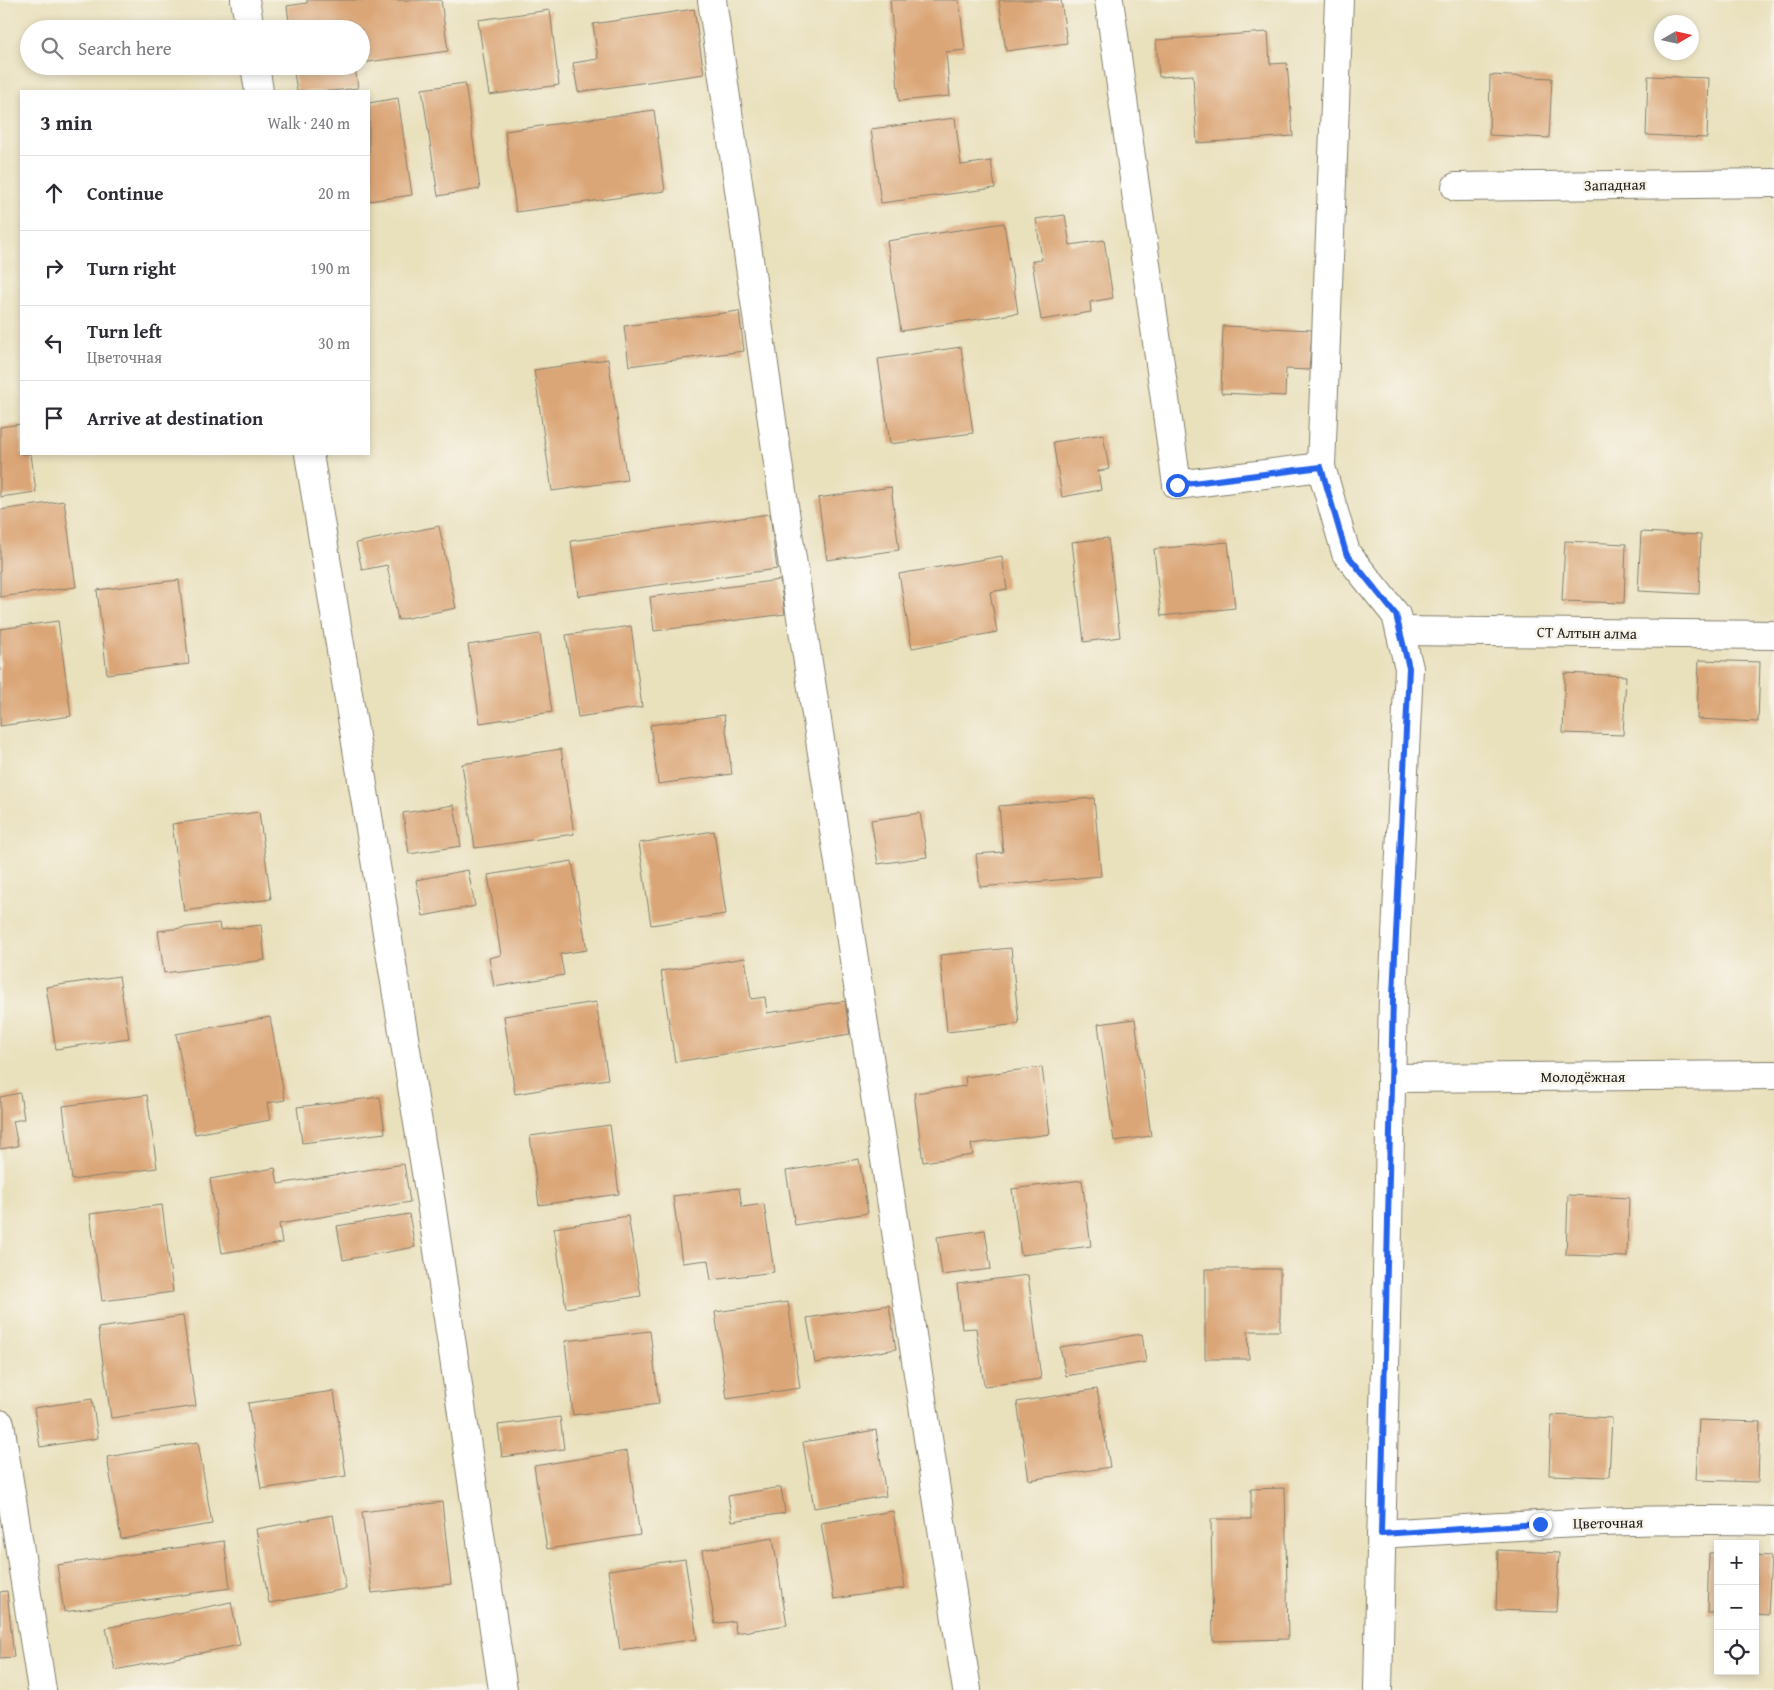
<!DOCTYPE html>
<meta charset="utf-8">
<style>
:root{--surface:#fff;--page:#f7f7f7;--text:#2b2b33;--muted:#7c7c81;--line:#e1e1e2}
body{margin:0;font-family:"Gentium Book Plus",serif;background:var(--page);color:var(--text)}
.controls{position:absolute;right:15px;bottom:15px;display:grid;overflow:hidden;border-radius:0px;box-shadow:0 2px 8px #0003}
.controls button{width:45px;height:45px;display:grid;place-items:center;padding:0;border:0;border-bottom:1px solid var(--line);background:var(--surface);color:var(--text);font:25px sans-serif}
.compass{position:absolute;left:1654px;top:15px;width:45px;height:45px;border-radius:50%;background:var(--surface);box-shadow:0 2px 8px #0003;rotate:81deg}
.stop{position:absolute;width:15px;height:15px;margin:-11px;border:4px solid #2563eb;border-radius:50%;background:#fff}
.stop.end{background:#2563eb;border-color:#fff;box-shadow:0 1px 5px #0008}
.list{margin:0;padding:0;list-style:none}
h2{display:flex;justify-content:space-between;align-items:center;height:65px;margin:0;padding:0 20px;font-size:21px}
h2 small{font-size:16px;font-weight:400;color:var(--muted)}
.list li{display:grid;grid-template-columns:32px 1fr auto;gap:15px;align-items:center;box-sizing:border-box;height:75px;padding:0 20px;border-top:1px solid var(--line)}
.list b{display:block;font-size:19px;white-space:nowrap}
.list p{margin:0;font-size:16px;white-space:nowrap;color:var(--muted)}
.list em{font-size:16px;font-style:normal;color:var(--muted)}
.icon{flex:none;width:28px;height:28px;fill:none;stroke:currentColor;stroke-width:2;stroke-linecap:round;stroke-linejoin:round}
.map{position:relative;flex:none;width:1774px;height:1690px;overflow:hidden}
.search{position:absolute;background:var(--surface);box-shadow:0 2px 8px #0003;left:20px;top:20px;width:350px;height:55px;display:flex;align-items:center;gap:12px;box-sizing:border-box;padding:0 18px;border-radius:28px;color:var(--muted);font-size:19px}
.panel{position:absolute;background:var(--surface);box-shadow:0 2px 8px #0003;left:20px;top:90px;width:350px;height:365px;border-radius:0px}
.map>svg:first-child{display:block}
.building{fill:#dba677}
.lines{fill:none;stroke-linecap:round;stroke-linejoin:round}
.minor-casing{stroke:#827e6c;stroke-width:30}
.minor{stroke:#fff;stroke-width:28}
.route{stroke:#2563eb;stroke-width:6}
.labels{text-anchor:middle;stroke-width:4.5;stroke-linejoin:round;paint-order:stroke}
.street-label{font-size:15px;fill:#1c1c1c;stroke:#f7f3e8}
</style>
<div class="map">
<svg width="1774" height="1690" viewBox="0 0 1774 1690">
<rect width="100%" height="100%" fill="#f7f3e8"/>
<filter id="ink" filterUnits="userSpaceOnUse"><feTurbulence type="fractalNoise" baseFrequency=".02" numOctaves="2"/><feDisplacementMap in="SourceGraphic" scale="10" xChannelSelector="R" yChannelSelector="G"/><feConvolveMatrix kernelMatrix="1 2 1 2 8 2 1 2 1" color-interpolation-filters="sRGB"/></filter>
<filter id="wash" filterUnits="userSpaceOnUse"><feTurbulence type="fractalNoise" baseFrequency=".0096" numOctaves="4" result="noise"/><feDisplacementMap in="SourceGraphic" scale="20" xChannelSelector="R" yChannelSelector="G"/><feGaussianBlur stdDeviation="1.12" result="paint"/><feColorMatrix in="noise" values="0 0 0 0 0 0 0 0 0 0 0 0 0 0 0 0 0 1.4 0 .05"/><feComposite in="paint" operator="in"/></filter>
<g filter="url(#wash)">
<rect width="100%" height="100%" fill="#e9e0bc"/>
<g id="blocks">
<g class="building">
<path d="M307 0H441L448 51 361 63V29H307V27L290 29 287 6 307 3Z"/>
<path d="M890 0H959L965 50 946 52 950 96 899 101Z"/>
<path d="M999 0H1061L1067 43 1006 51Z"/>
<path d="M694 9 704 74 578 92 573 63 598 59 593 24Z"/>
<path d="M550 10 559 85 489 95 478 20Z"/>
<path d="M1268 32 1270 64 1287 63 1293 136 1197 143 1193 75 1159 77 1156 40Z"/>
<path d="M293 66H355L358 88 332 91H297Z"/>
<path d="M1490 75 1552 78 1549 138 1489 135Z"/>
<path d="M1648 76 1709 78 1707 138 1646 135Z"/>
<path d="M465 83 480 189 438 196 422 89Z"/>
<path d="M398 98 412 195 369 201V103Z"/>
<path d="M654 110 665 191 516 212 505 131Z"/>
<path d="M955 118 961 165 991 161 995 188 881 203 871 129Z"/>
<path d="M1065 215 1070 245 1104 240 1113 298 1090 302 1091 312 1041 320 1032 261 1042 260 1036 219Z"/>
<path d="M1004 223 1018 313 901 331 887 241Z"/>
<path d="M739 311 744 351 629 366 624 326Z"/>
<path d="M1223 326 1312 330 1309 370 1286 369 1285 396 1221 393Z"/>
<path d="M961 347 973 433 890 444 878 359Z"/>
<path d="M608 359 627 480 552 491 534 370Z"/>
<path d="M21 424V454H31L36 492 0 497V427Z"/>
<path d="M1103 434 1109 469 1098 471 1101 490 1062 497 1053 442Z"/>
<path d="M891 487 899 550 827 560 818 498Z"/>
<path d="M64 501 76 587 0 597V510Z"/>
<path d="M770 514 777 569 578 596 571 541Z"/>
<path d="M439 526 456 608 398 620 387 565 362 570 356 543Z"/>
<path d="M1641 532 1701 535 1699 594 1638 591Z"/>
<path d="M1108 538 1120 637 1084 642 1072 542Z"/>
<path d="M1565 541 1626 544 1624 603 1562 601Z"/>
<path d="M1228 542 1235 608 1161 616 1154 549Z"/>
<path d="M1002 556 1007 589 990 592 997 632 912 648 899 574Z"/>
<path d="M179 580 189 664 107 674 97 590Z"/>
<path d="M780 580 785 614 654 631 650 597Z"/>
<path d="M58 621 71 716 0 726V629Z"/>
<path d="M631 626 642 707 578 717 566 635Z"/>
<path d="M540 634 552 712 480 723 468 645Z"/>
<path d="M1699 660 1760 662 1758 722 1697 719Z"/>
<path d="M1565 673 1626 676 1623 735 1563 733Z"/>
<path d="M724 715 732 774 658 784 650 725Z"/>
<path d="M561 749 574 834 475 848 462 764Z"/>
<path d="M1094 798 1101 876 980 887 976 854 1003 852 999 806Z"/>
<path d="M454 805 461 846 409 854 403 813Z"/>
<path d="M259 812 271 899 184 911 172 824Z"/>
<path d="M920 813 927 857 878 864 871 820Z"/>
<path d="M714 831 726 914 651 925 639 843Z"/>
<path d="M572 861 587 950 560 954 564 975 494 987 489 958 501 955 488 875Z"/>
<path d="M468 870 475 906 423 916 416 880Z"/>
<path d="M219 923 220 930 261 925 265 960 164 973 158 931Z"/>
<path d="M1011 948 1019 1024 947 1032 940 955Z"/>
<path d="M745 958 751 999 765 997 767 1013 845 1001 850 1034 675 1062 661 971Z"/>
<path d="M119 976 129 1038 56 1049 46 987Z"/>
<path d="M596 1002 608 1079 515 1094 504 1016Z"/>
<path d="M270 1017 285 1100 267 1103 270 1120 195 1134 176 1034Z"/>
<path d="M1135 1019 1151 1136 1114 1141 1098 1024Z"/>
<path d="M1042 1067 1050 1134 971 1144 973 1155 923 1162 914 1093 966 1086 965 1077Z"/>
<path d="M20 1093 24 1119 13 1121 18 1146 0 1149V1097Z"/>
<path d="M147 1095 157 1168 72 1180 63 1106Z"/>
<path d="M380 1097 385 1133 302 1143 297 1107Z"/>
<path d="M610 1125 619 1194 539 1205 530 1136Z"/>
<path d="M859 1159 868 1213 795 1225 786 1171Z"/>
<path d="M404 1164 410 1202 279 1224 282 1243 222 1253 210 1179 275 1168 278 1184Z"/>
<path d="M1082 1180 1091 1246 1021 1255 1012 1189Z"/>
<path d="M739 1188 742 1207 764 1204 774 1272 711 1280 708 1260 682 1263 673 1196Z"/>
<path d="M1568 1195 1629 1198 1627 1257 1566 1255Z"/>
<path d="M162 1205 173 1292 102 1301 90 1214Z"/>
<path d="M409 1214 415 1247 343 1260 337 1226Z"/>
<path d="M628 1216 641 1296 566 1308 554 1228Z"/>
<path d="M985 1230 991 1269 942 1275 937 1237Z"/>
<path d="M1205 1269H1280V1331H1248L1249 1359H1205Z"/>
<path d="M1028 1275 1041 1379 984 1386 976 1328 962 1329 957 1284Z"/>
<path d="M788 1302 800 1388 727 1399 715 1312Z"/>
<path d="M889 1305 896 1349 815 1363 807 1318Z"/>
<path d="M183 1316 196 1406 111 1418 98 1328Z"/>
<path d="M650 1331 659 1404 573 1415 565 1341Z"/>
<path d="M1142 1334 1146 1362 1066 1376 1060 1347Z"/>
<path d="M1097 1389 1110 1467 1029 1480 1017 1402Z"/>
<path d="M334 1391 346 1476 261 1489 248 1403Z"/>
<path d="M92 1399 98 1438 40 1447 34 1408Z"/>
<path d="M1551 1415 1612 1418 1609 1477 1549 1475Z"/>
<path d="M560 1417 564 1449 502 1457 498 1425Z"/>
<path d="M1699 1420 1760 1422 1758 1482 1696 1480Z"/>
<path d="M876 1430 886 1496 814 1508 803 1442Z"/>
<path d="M198 1442 212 1524 121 1539 107 1457Z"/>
<path d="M627 1451 640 1535 547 1549 534 1466Z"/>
<path d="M781 1487 785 1513 732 1521 728 1496Z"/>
<path d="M1285 1488 1288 1639 1213 1641 1211 1519H1251V1489Z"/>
<path d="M442 1502 451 1584 372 1593 362 1512Z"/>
<path d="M893 1511 905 1588 834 1599 821 1523Z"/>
<path d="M333 1515 346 1589 269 1603 256 1529Z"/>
<path d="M773 1538 787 1625 736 1633 734 1621 715 1624 702 1550Z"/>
<path d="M224 1541 230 1588 64 1612 57 1565Z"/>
<path d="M1498 1550 1559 1553 1556 1612 1496 1610Z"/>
<path d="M1709 1553H1718V1613H1707Z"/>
<path d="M1755 1555 1771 1556 1768 1615 1755 1614Z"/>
<path d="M685 1559 697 1639 620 1650 608 1570Z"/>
<path d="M7 1591 14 1657 0 1658V1592Z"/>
<path d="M231 1602 240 1645 115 1670 106 1628Z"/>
</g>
</g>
</g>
<g filter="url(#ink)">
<use href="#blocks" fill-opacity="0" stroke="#827e6c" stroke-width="1"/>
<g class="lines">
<defs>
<g id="minor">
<path d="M245 0 250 29"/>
<path d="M712 0 788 533 967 1690"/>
<path d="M1109 0 1177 485 1321 467"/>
<path d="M1339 0 1321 467 1346 553 1396 615 1409 668 1393 996 1378 1690"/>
<path d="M255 66 259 91"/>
<path d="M1456 187 1774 183"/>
<path d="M309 454 431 1203 503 1690"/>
<path d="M1400 631 1774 635"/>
<path d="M1391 1078 1774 1075"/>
<path d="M0 1424 42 1690"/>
<path d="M1381 1534C1512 1526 1643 1517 1774 1521"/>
</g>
</defs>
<use href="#minor" class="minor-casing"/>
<use href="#minor" class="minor"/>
</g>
</g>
<g class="lines" filter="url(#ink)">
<path class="route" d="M1177 485 1321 467 1346 553 1396 615 1409 668 1393 996 1381 1534 1540 1524"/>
</g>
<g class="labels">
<g class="street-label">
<text transform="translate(1615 185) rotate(-1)" y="5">Западная</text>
<text transform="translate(1587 633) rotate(1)" y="5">СТ Алтын алма</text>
<text x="1583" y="1082">Молодёжная</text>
<text transform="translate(1608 1523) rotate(-1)" y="5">Цветочная</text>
</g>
</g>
</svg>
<div class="controls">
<button>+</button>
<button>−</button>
<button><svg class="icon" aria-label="locate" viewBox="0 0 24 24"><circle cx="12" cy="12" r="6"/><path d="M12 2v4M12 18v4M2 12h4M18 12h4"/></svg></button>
</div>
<svg class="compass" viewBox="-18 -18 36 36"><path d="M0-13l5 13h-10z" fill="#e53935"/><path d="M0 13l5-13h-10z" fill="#7c7c81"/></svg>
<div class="stop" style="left:1177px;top:485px"></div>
<div class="stop end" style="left:1540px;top:1524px"></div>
<div class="search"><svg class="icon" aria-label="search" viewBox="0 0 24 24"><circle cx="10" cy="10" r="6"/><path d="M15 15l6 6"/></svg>Search here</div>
<section class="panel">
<h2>3 min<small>Walk · 240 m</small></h2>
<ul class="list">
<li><svg class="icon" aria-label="ahead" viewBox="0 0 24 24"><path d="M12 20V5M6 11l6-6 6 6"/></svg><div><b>Continue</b></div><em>20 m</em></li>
<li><svg class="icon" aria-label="right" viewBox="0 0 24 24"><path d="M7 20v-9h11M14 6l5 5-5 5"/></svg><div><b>Turn right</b></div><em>190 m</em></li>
<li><svg class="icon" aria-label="left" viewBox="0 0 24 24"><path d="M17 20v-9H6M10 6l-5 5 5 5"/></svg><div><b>Turn left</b><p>Цветочная</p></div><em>30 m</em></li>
<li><svg class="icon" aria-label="arrive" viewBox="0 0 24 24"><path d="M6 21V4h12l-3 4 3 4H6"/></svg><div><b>Arrive at destination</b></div></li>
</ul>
</section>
</div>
